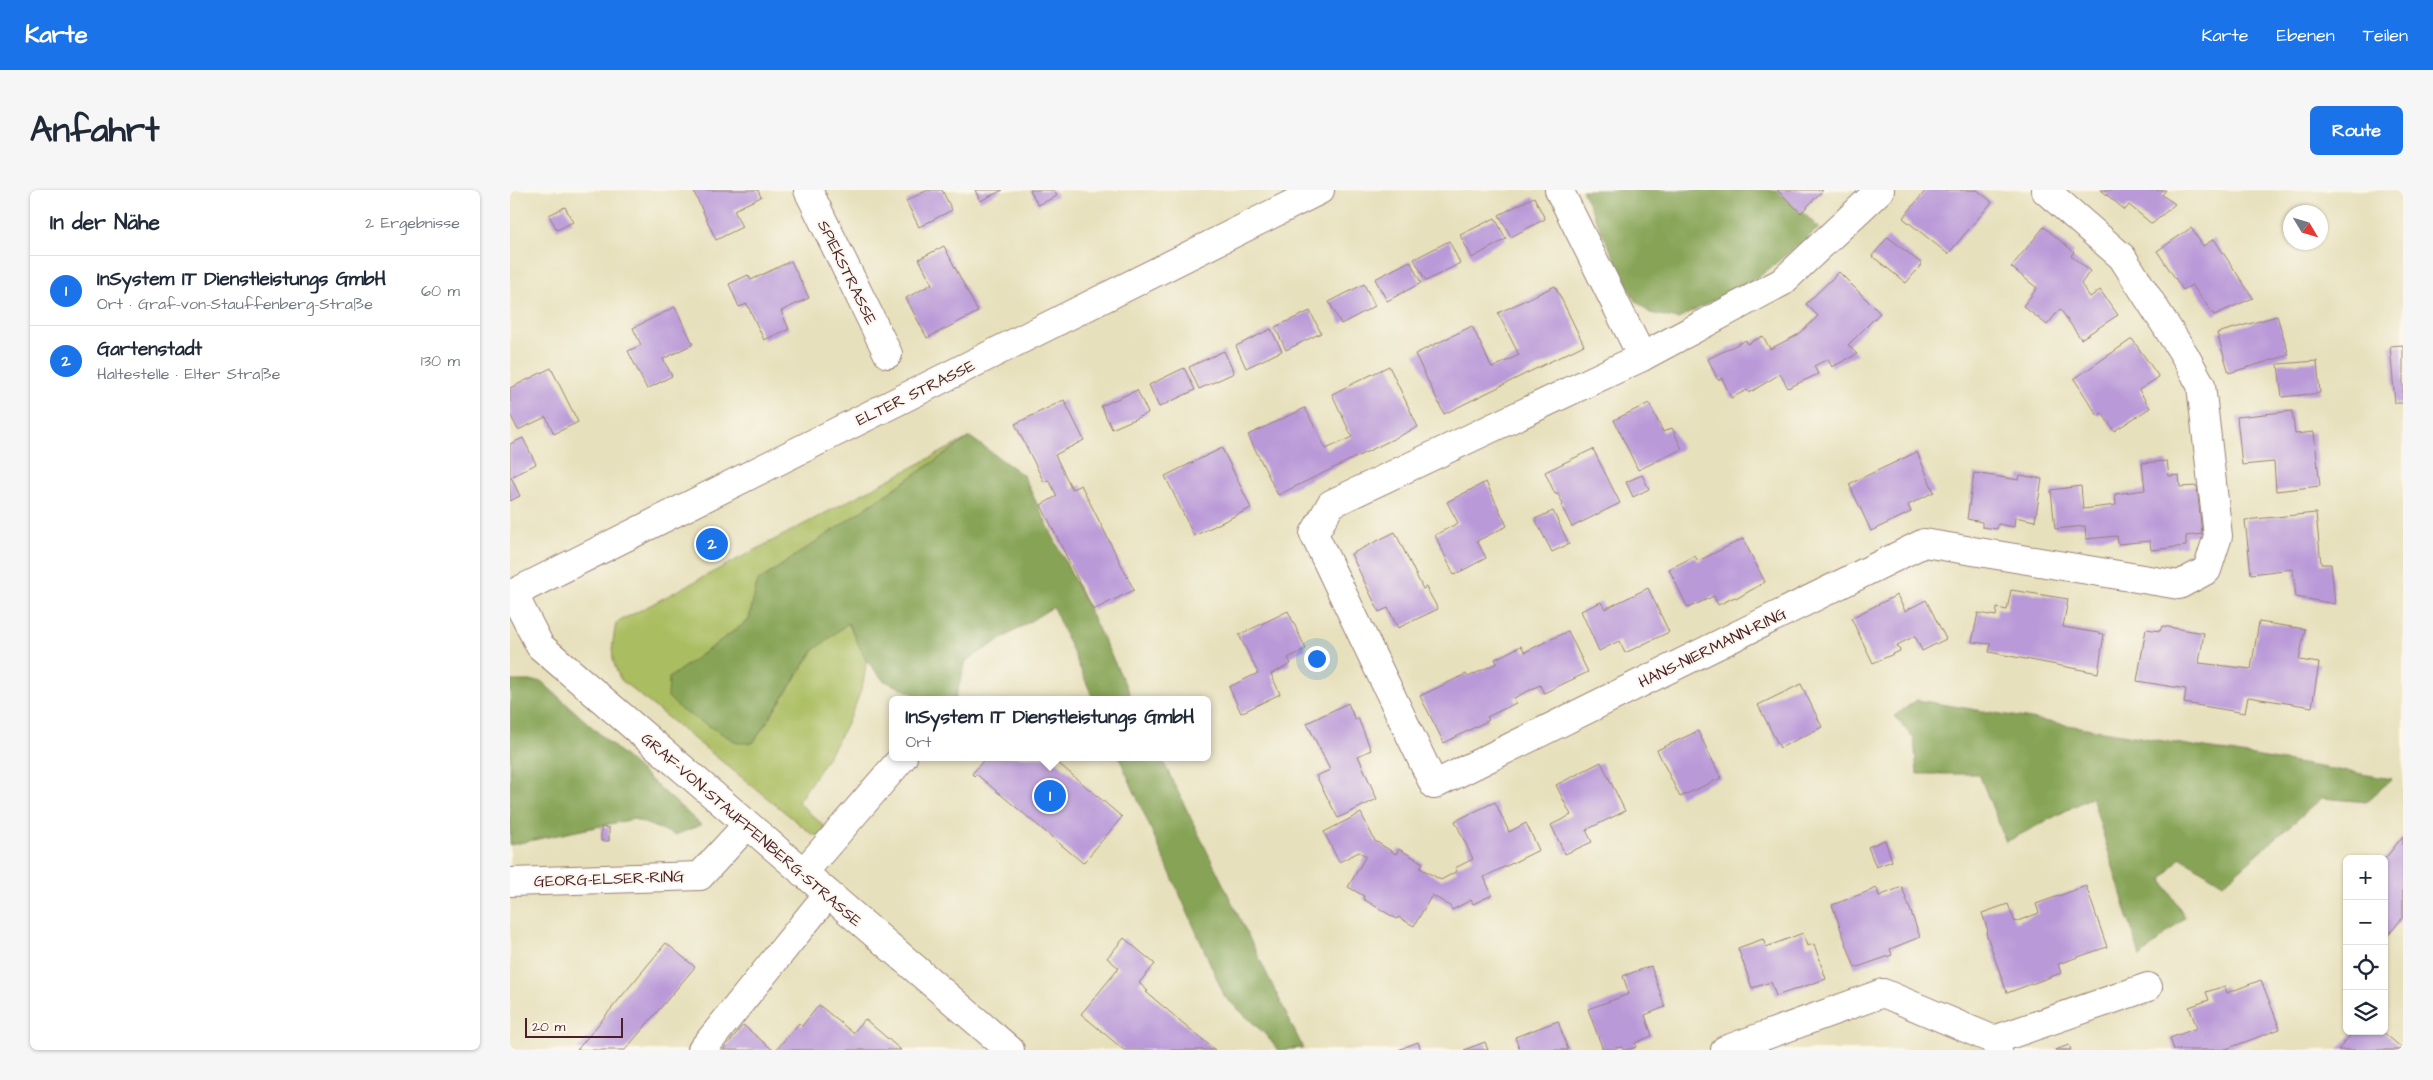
<!DOCTYPE html>
<html lang="de">
<meta charset="utf-8">
<style>
:root{--surface:#fff;--page:#f6f6f7;--text:#1f2937;--muted:#747a83;--line:#e0e1e3;--accent:#1a73e8}
body{margin:0;font-family:"Architects Daughter",sans-serif;background:var(--page);color:var(--text)}
.controls{position:absolute;right:15px;bottom:15px;display:grid;overflow:hidden;border-radius:8px;box-shadow:0 1px 4px #0004}
.controls button{width:45px;height:45px;display:grid;place-items:center;padding:0;border:0;border-bottom:1px solid var(--line);background:var(--surface);color:var(--text);font:25px sans-serif}
.compass{position:absolute;left:1773px;top:15px;width:45px;height:45px;border-radius:50%;background:var(--surface);box-shadow:0 1px 4px #0004;rotate:128deg}
.scale{position:absolute;left:15px;bottom:12px;width:98px;box-sizing:border-box;padding-left:5px;border:2px solid #4a1f2b;border-top:0;font-size:14px;line-height:18px;white-space:nowrap;color:#4a1f2b;-webkit-text-stroke:4px #fbf7ec;paint-order:stroke}
.you{position:absolute;left:806px;top:468px;width:18px;height:18px;margin:-12px;border:4px solid #fff;border-radius:50%;background:#1a73e8;box-shadow:0 0 0 8px #1a73e833}
.badge{display:grid;place-items:center;width:32px;height:32px;border-radius:50%;background:var(--accent);color:#fff;font-size:16px;font-weight:700}
.pin{position:absolute;translate:-50% -50%;border:2px solid #fff;box-shadow:0 1px 5px #0006}
.popup{position:absolute;left:379px;top:506px;width:322px;height:65px;box-sizing:border-box;display:grid;place-content:center;border-radius:8px;background:var(--surface);filter:drop-shadow(0 1px 4px #0005);font-size:16px;white-space:nowrap;color:var(--muted)}
.popup b{font-size:19px;color:var(--text)}
.popup::after{content:'';position:absolute;left:50%;top:100%;margin-left:-10px;border:10px solid transparent;border-top-color:var(--surface)}
.list{margin:0;padding:0;list-style:none}
h2{display:flex;justify-content:space-between;align-items:center;height:65px;margin:0;padding:0 20px;font-size:21px}
h2 small{font-size:16px;font-weight:400;color:var(--muted)}
.list li{display:grid;grid-template-columns:32px 1fr auto;gap:15px;align-items:center;box-sizing:border-box;height:70px;padding:0 20px;border-top:1px solid var(--line)}
.list b{display:block;font-size:19px;white-space:nowrap}
.list p{margin:0;font-size:16px;white-space:nowrap;color:var(--muted)}
.list em{font-size:16px;font-style:normal;color:var(--muted)}
.icon{flex:none;width:28px;height:28px;fill:none;stroke:currentColor;stroke-width:2;stroke-linecap:round;stroke-linejoin:round}
.map{position:relative;flex:none;width:1893px;height:860px;overflow:hidden;border-radius:8px}
header{display:flex;align-items:center;gap:30px;box-sizing:border-box;height:70px;padding:0 25px;background:var(--accent);color:#fff}
header strong{font-size:24px}
nav{display:flex;gap:28px;margin-inline-start:auto;font-size:18px}
.intro{display:flex;align-items:center;justify-content:space-between;box-sizing:border-box;height:120px;padding:0 30px}
h1{margin:0;font-size:35px}
.button{padding:12px 22px;border-radius:8px;background:var(--accent);color:#fff;font-size:18px;font-weight:700}
main{display:flex;gap:30px;padding:0 30px}
aside{flex:1;background:var(--surface);border-radius:8px;box-shadow:0 1px 4px #0004}
.map>svg:first-child{display:block}
.green{fill:#aabd61;stroke:#7a6e46}
.forest{fill:#87a457;stroke:#686241}
.building{fill:#b999d8}
.lines{fill:none;stroke-linecap:round;stroke-linejoin:round}
.minor-casing{stroke:#988074;stroke-width:30}
.major-casing{stroke:#988074;stroke-width:30}
.minor{stroke:#fff;stroke-width:28}
.major{stroke:#fff;stroke-width:28}
.labels{text-anchor:middle;stroke-width:4;stroke-linejoin:round;paint-order:stroke}
.street-label{font-size:16px;fill:#4a1f2b;stroke:#fbf7ec}
</style>
<header>
<strong>Karte</strong>
<nav><a>Karte</a><a>Ebenen</a><a>Teilen</a></nav>
</header>
<div class="intro"><h1>Anfahrt</h1><a class="button">Route</a></div>
<main>
<aside>
<h2>In der Nähe<small>2 Ergebnisse</small></h2>
<ul class="list">
<li><span class="badge">1</span><div><b>InSystem IT Dienstleistungs GmbH</b><p>Ort · Graf-von-Stauffenberg-Straße</p></div><em>60 m</em></li>
<li><span class="badge">2</span><div><b>Gartenstadt</b><p>Haltestelle · Elter Straße</p></div><em>130 m</em></li>
</ul>
</aside>
<div class="map">
<svg width="1893" height="860" viewBox="0 0 1893 860">
<rect width="100%" height="100%" fill="#fbf7ec"/>
<filter id="ink" filterUnits="userSpaceOnUse"><feTurbulence type="fractalNoise" baseFrequency=".02" numOctaves="2"/><feDisplacementMap in="SourceGraphic" scale="10" xChannelSelector="R" yChannelSelector="G"/><feConvolveMatrix kernelMatrix="1 2 1 2 8 2 1 2 1" color-interpolation-filters="sRGB"/></filter>
<filter id="wash" filterUnits="userSpaceOnUse"><feTurbulence type="fractalNoise" baseFrequency=".0096" numOctaves="4" result="noise"/><feDisplacementMap in="SourceGraphic" scale="20" xChannelSelector="R" yChannelSelector="G"/><feGaussianBlur stdDeviation="1.12" result="paint"/><feColorMatrix in="noise" values="0 0 0 0 0 0 0 0 0 0 0 0 0 0 0 0 0 1.4 0 .05"/><feComposite in="paint" operator="in"/></filter>
<g filter="url(#wash)">
<rect width="100%" height="100%" fill="#e7e0bc"/>
<path class="green" d="M460 247 247 392 239 430 159 488 243 553 303 461 338 433C342 441 356 463 356 471 356 515 312 575 288 612L317 639 311 645H303L111 490C99 468 102 456 106 433Z"/>
<g class="forest">
<path d="M1072 0H1269L1309 38 1250 86 1168 129 1140 123 1124 109Z"/>
<path d="M460 247 513 285 623 510H584L543 417 456 471 445 510H417L373 490 356 470 338 433 303 461 243 553H228L171 520 158 507 159 488 239 430 247 392Z"/>
<path d="M0 491H31L191 635 165 645 124 629 0 655Z"/>
<path d="M1407 510 1882 589 1856 612 1812 608 1713 694 1670 667 1652 690 1675 727 1630 767 1582 607 1496 652 1469 584H1407L1404 549 1384 526Z"/>
<path d="M609 567H651L793 858 768 860 757 846 715 807Z"/>
</g>
<g id="blocks">
<g class="building">
<path d="M183 0H248L251 7 224 20 232 37 206 50Z"/>
<path d="M418 0H432L442 20 409 37 396 11Z"/>
<path d="M465 0H493L470 11Z"/>
<path d="M520 0H544L547 6 528 15Z"/>
<path d="M1267 0H1313L1291 23Z"/>
<path d="M1416 0H1467L1482 12 1438 64 1393 28Z"/>
<path d="M1591 0H1656L1652 5 1665 14 1642 34 1619 15 1615 20Z"/>
<path d="M1024 7 1035 29 1001 47 989 25Z"/>
<path d="M55 17 63 32 47 40 39 25Z"/>
<path d="M985 28 996 49 962 68 950 45Z"/>
<path d="M1534 37 1564 62 1561 66 1580 81 1571 94 1580 107 1590 100 1608 125 1571 149 1550 119 1537 135 1513 116 1527 98 1501 77Z"/>
<path d="M1681 38 1693 56 1704 49 1743 108 1704 125 1682 95 1673 100 1647 61Z"/>
<path d="M1378 47 1412 74 1396 93 1362 66Z"/>
<path d="M939 51 950 73 916 91 904 69Z"/>
<path d="M434 56 468 122 417 148 396 108 422 94 409 69Z"/>
<path d="M281 71 299 108 271 121 279 139 254 150 237 114 229 117 219 94 238 85 241 90Z"/>
<path d="M900 71 911 93 877 111 865 89Z"/>
<path d="M1329 82 1370 123 1338 155 1347 164 1322 177 1318 169 1304 176 1308 184 1278 198 1270 184 1239 203 1237 200 1221 208 1212 188 1208 190 1198 169 1236 150 1237 154 1253 146 1260 159 1289 144 1308 126 1296 114Z"/>
<path d="M854 94 865 116 831 134 819 112Z"/>
<path d="M1045 96 1074 155 934 224 905 164 962 136 982 178 1009 165 988 123Z"/>
<path d="M165 117 183 154 153 169 162 186 137 199 118 161 131 155 123 138Z"/>
<path d="M800 121 811 143 776 160 765 137Z"/>
<path d="M1767 126 1779 165 1719 183 1707 143Z"/>
<path d="M761 139 772 161 736 178 726 156Z"/>
<path d="M1622 149 1649 187 1629 200 1640 218 1604 241 1592 223 1588 226 1564 189Z"/>
<path d="M1893 155V213H1885L1880 156Z"/>
<path d="M714 161 724 183 689 199 679 177Z"/>
<path d="M1807 171 1810 203 1772 207 1768 174Z"/>
<path d="M879 176 908 237 768 305 738 245 795 218 816 259 842 247 822 204Z"/>
<path d="M41 178 68 232 44 244 36 227 8 240 0 224V198Z"/>
<path d="M674 178 685 200 649 217 639 195Z"/>
<path d="M627 200 638 223 602 239 591 216Z"/>
<path d="M554 210 574 250 545 265 562 299 571 295 624 400 583 420 531 315 547 306 539 290 534 292 505 234Z"/>
<path d="M1139 213 1153 242 1162 238 1172 259 1128 280 1104 230Z"/>
<path d="M1782 221 1785 244 1804 242 1810 296 1766 301 1764 272 1732 275 1727 227Z"/>
<path d="M13 248 26 274 1 287 10 306 0 311V254Z"/>
<path d="M712 258 741 318 684 346 655 286Z"/>
<path d="M1083 259 1110 313 1062 337 1052 317 1053 314 1048 304H1045L1035 282Z"/>
<path d="M1407 262 1424 302 1398 315 1401 322 1361 341 1339 294Z"/>
<path d="M1657 271 1659 286 1669 285 1670 297 1687 296 1692 344 1676 346V356L1641 360 1640 351 1608 354 1607 346 1576 349 1575 336 1545 339 1541 300 1571 296 1573 319 1606 315 1605 304 1635 300 1632 273Z"/>
<path d="M1464 283 1509 290 1510 285 1532 289 1525 331 1505 327 1504 337 1488 334 1487 339 1472 337V332L1457 329Z"/>
<path d="M1132 285 1139 299 1123 307 1116 292Z"/>
<path d="M976 292 997 336 967 351 976 368 944 385 925 345 948 333 937 312Z"/>
<path d="M1043 321 1059 354 1042 362 1025 329Z"/>
<path d="M1806 323 1811 374H1821L1825 414 1786 407 1783 379 1741 384 1735 330Z"/>
<path d="M885 342 913 399 916 397 928 419 888 438 878 418 869 422 841 364Z"/>
<path d="M1233 349 1255 392 1226 409 1225 407 1208 415 1204 406 1178 418 1159 379 1185 366 1188 371Z"/>
<path d="M1138 398 1159 442 1115 463 1109 451 1089 461 1071 421 1091 412 1095 419Z"/>
<path d="M1501 400 1558 409 1553 437 1594 444 1588 483 1479 462 1481 454 1462 452 1468 423 1486 426 1487 418 1497 420Z"/>
<path d="M1387 405 1395 421 1416 410 1436 449 1412 461 1405 446 1387 455 1390 461 1363 473 1341 428Z"/>
<path d="M778 421 796 459 778 468 781 474 761 484 770 504 731 523 719 497 748 483 729 445Z"/>
<path d="M1749 432 1795 439 1789 470 1809 473 1802 517 1738 507 1735 523 1674 513 1676 499 1627 491 1636 439 1650 441 1652 436 1694 443 1689 473 1741 479Z"/>
<path d="M1058 441 1078 482 1034 503 1030 495 1004 508 1006 513 977 527 979 530 934 553 910 506 956 484 958 487 987 473 985 469 1011 456 1015 462Z"/>
<path d="M1291 494 1312 537 1270 558 1248 515Z"/>
<path d="M838 513 845 530 848 528 861 560 848 566 867 609 828 628 806 586 820 580 797 533Z"/>
<path d="M1188 541 1211 588 1170 607 1147 560Z"/>
<path d="M476 567H541L612 627 573 673 466 584 464 586 462 584Z"/>
<path d="M1091 572 1115 621 1076 640 1082 652 1055 664 1041 635 1061 625 1046 595Z"/>
<path d="M985 612 999 642 1016 633 1029 660 974 687 982 705 963 714 961 710 942 720 940 716 922 705 904 736 888 727 887 729 853 709 854 706 838 697 856 666 849 662 829 672 814 642 851 623 865 651 886 664 889 659 913 673 910 678 931 690 947 681 945 678 963 669 945 631Z"/>
<path d="M91 637 99 638V651H91Z"/>
<path d="M1893 646V727L1877 747 1874 745V670Z"/>
<path d="M1375 650 1382 671 1366 677 1358 657Z"/>
<path d="M1576 696 1597 757 1548 774 1551 783 1497 803 1476 743 1478 741 1472 723 1498 714 1505 732 1529 723 1526 714Z"/>
<path d="M1392 697 1410 747 1380 759 1382 765 1345 778 1322 715 1367 698 1369 706Z"/>
<path d="M1293 743 1297 756 1304 754 1316 789 1266 806 1261 792 1242 798 1228 758 1253 749 1256 757Z"/>
<path d="M614 748 645 774 629 793 638 801 636 802 705 860H614L571 824 609 778 597 768Z"/>
<path d="M156 753 185 777 115 860H67Z"/>
<path d="M1141 776 1155 817 1135 825 1142 846 1125 853 1126 857 1117 860H1113L1112 857 1093 860 1078 819 1119 804 1113 786Z"/>
<path d="M1751 790 1770 839 1713 860H1664L1660 848 1687 838 1679 817 1699 810 1696 802 1715 796 1717 803Z"/>
<path d="M309 815 343 843 355 829 391 860H266L289 833 292 836Z"/>
<path d="M1048 831 1058 860H1010L1005 847Z"/>
<path d="M233 835 263 860H213Z"/>
<path d="M1844 841H1872L1892 858 1890 860H1828Z"/>
<path d="M908 852 911 860H888Z"/>
<path d="M975 852 978 860H954Z"/>
<path d="M1559 855 1561 860H1545Z"/>
</g>
</g>
</g>
<g filter="url(#ink)">
<use href="#blocks" fill-opacity="0" stroke="#988074" stroke-width="1"/>
<g class="lines">
<defs>
<g id="minor">
<path d="M298 0 378 164"/>
<path d="M1049 0 1132 167"/>
<path d="M1370 0 1272 92 1132 167 821 314 804 344 924 595 1414 353 1669 395 1697 380 1708 346 1691 195 1674 164 1612 67 1535 0"/>
<path d="M3 403 30 456 500 860"/>
<path d="M293 683 393 567"/>
<path d="M0 692 190 686 237 635"/>
<path d="M1484 850 1638 797"/>
<path d="M192 860 318 704"/>
<path d="M1215 860 1373 803 1484 850 1488 860"/>
</g>
<path id="major" d="M0 405 810 0"/>
</defs>
<use href="#minor" class="minor-casing"/>
<use href="#major" class="major-casing"/>
<use href="#minor" class="minor"/>
<use href="#major" class="major"/>
</g>
</g>
<g class="labels">
<g class="street-label">
<text transform="translate(338 82) rotate(64)" y="6">SPIEKSTRASSE</text>
<text transform="translate(405 202) rotate(-26)" y="6">ELTER STRASSE</text>
<text transform="translate(1202 457) rotate(-26)" y="6">HANS-NIERMANN-RING</text>
<text transform="translate(242 639) rotate(41)" y="6">GRAF-VON-STAUFFENBERG-STRASSE</text>
<text transform="translate(99 688) rotate(-2)" y="6">GEORG-ELSER-RING</text>
</g>
</g>
</svg>
<div class="controls">
<button>+</button>
<button>−</button>
<button><svg class="icon" aria-label="locate" viewBox="0 0 24 24"><circle cx="12" cy="12" r="6"/><path d="M12 2v4M12 18v4M2 12h4M18 12h4"/></svg></button>
<button><svg class="icon" aria-label="layers" viewBox="0 0 24 24"><path d="M12 4l9 5-9 5-9-5zM3 14l9 5 9-5"/></svg></button>
</div>
<svg class="compass" viewBox="-18 -18 36 36"><path d="M0-13l5 13h-10z" fill="#e53935"/><path d="M0 13l5-13h-10z" fill="#747a83"/></svg>
<div class="scale">20 m</div>
<div class="you"></div>
<div class="pin badge" style="left:540px;top:606px">1</div>
<div class="popup"><b>InSystem IT Dienstleistungs GmbH</b>Ort</div>
<div class="pin badge" style="left:202px;top:354px">2</div>
</div>
</main>
